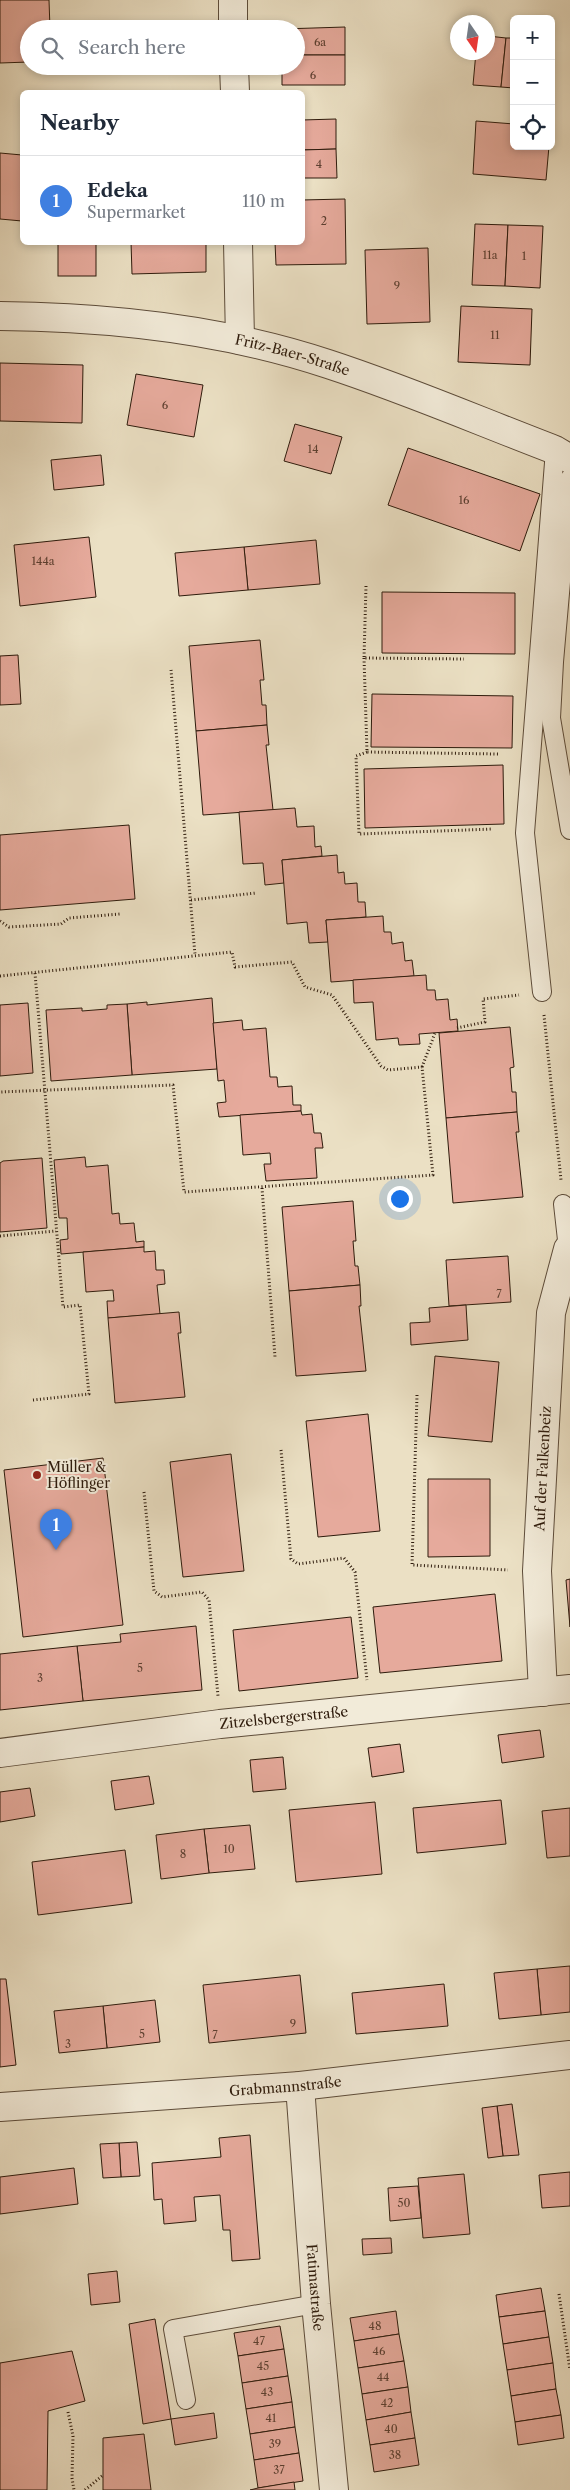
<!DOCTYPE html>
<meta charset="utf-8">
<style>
:root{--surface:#fff;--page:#f6f6f7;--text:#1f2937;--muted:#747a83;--line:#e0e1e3;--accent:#b45309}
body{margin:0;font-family:"Libre Caslon Text",serif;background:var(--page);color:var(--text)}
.controls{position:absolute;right:15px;top:15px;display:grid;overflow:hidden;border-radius:8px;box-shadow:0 2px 8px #0003}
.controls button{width:45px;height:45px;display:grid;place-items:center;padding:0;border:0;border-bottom:1px solid var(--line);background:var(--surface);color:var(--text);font:25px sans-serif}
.compass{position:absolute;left:450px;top:15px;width:45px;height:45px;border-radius:50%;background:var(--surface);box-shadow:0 2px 8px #0003;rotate:167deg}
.you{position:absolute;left:399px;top:1198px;width:18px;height:18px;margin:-12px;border:4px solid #fff;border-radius:50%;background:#1a73e8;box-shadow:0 0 0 8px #1a73e833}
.badge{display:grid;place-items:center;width:32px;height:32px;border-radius:50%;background:var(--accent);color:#fff;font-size:16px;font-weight:700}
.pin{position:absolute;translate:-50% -41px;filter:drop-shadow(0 1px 2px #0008)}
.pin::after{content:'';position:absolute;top:26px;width:18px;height:15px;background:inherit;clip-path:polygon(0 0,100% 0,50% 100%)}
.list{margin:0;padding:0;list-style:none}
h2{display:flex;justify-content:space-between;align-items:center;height:65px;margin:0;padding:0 20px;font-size:21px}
h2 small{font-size:16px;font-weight:400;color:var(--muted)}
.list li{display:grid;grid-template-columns:32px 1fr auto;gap:15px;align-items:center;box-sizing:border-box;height:90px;padding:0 20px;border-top:1px solid var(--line)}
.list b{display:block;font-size:19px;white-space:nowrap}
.list p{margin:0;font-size:16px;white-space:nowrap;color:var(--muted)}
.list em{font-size:16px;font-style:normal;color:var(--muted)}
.icon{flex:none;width:28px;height:28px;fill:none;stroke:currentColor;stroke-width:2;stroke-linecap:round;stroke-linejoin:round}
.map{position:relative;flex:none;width:570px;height:2490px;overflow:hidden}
.search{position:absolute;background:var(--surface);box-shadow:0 2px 8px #0003;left:20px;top:20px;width:285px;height:55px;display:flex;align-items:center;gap:12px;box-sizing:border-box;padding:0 18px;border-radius:28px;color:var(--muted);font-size:19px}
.panel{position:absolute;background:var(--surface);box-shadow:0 2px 8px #0003;left:20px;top:90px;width:285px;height:155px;border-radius:8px}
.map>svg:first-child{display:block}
.building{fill:#e6aa9c;stroke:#2e1b0c}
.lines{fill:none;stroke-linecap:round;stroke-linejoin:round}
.lane-casing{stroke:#5d4c3a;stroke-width:20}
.street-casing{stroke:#5d4c3a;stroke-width:30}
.path{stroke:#2e1b0c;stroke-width:3;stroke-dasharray:1 2.5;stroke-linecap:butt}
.lane{stroke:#f2ebd9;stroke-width:18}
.street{stroke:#f2ebd9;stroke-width:28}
.poi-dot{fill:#8f2418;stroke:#f2ebd9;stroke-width:2}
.labels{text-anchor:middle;stroke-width:4;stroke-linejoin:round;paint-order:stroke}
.number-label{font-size:11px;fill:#5c3f30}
.street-label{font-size:14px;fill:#2e1b0c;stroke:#f2ebd9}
.poi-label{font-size:14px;fill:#2e1b0c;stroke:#f2ebd9;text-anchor:start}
</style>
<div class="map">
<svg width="570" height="2490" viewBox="0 0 570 2490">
<rect width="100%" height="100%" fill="#ebe0c4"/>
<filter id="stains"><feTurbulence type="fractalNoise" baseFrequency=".004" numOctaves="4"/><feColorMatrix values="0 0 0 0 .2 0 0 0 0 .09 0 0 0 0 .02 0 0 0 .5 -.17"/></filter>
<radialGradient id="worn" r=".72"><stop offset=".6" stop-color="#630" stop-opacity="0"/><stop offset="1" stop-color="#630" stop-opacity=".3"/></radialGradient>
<g class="building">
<path d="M0 0H49L50 29H29V62L0 63Z"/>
<path d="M180 23V29H129V25Z"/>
<path d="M345 27V55H296V29H282Z"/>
<path d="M488 36 506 38 501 87 473 85 476 52H488Z"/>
<path d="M506 38H514V88L501 87Z"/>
<path d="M296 55H345V85H282V66H296Z"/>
<path d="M336 119V149L302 150V120Z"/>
<path d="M476 121 514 124V146H549L546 180 473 174Z"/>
<path d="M336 149 337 178H302V150Z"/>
<path d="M0 153 22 155V221L0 219Z"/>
<path d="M345 199 346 264 276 265 275 242H302V200Z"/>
<path d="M475 224 508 225 505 286 472 285Z"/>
<path d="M508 225 543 226 540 288 505 286Z"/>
<path d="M131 242H206V272L132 274Z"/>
<rect x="58" y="243" width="38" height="33"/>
<path d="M428 248 430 322 367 324 365 250Z"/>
<path d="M461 306 532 309 530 365 458 362Z"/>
<path d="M0 363 83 365 82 423 0 421Z"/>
<path d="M136 374 203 385 194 437 127 425Z"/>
<path d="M295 424 342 437 331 474 284 461Z"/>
<path d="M408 448 540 494 520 551 388 505Z"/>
<path d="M101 455 104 485 54 490 51 460Z"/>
<path d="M89 537 96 597 20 606 14 545Z"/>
<path d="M316 540 320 584 248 590 244 547Z"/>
<path d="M244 547 248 590 179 596 175 553Z"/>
<path d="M382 592 515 593V654L382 653Z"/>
<path d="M260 640 264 680H260L262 705H266L267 725 196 731 189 646Z"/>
<path d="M18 655 21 704 0 705V656Z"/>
<path d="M372 694 513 696 512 748 371 747Z"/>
<path d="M267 725 269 745H266L273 810 203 815 196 731Z"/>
<path d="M503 765 504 824 365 828 364 769Z"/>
<path d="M295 808 297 827 314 826 315 847 321 846 322 856 282 860 284 883 265 885 263 863 243 864 239 812Z"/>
<path d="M129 825 135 899 0 910V835Z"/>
<path d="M337 855 338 873 344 872 345 884 357 883 358 902H365L366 917 326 920 328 942 309 943 307 922 287 924 282 860Z"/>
<path d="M383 916 384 932H391L392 944 403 942 405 961 412 960 414 976 331 982 326 920Z"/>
<path d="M426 975 427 990H435L436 1000 448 999 450 1020 457 1019 458 1031 419 1034 420 1044 399 1045 398 1038 376 1040 373 1002 354 1003 353 980Z"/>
<path d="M212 998 217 1069 132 1075 127 1004 147 1002V1005Z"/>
<path d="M28 1003 33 1073 0 1076V1005Z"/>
<path d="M127 1004 132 1075 51 1081 46 1010 82 1008V1011L107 1009V1005Z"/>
<path d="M242 1020 243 1030 266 1028 270 1077H277L278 1087 292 1086 293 1105H301V1111L219 1117 217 1103 226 1102 224 1080 218 1081 213 1023Z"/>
<path d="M510 1027 514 1067 510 1068 512 1092H516L517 1112 446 1118 439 1033Z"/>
<path d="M301 1111 302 1115 312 1114 314 1133H321L323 1148H315L317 1178 266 1181 264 1164H271L270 1153 243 1155 240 1115Z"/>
<path d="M517 1112 519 1132H516L523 1197 453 1203 446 1118Z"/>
<path d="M85 1157 86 1167 108 1165 112 1214 119 1213 120 1224 134 1223 136 1242 144 1241V1247L61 1254 60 1240 68 1239 67 1218H59L54 1160Z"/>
<path d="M42 1158 47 1228 0 1232V1163L3 1161Z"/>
<path d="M353 1201 356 1241H353L355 1266H358L360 1285 289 1291 282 1207Z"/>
<path d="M144 1247V1252L155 1251 156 1270H164L165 1284 157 1285 160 1314 108 1318 107 1301H114L113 1290 86 1292 83 1252Z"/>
<path d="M508 1256 511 1302 449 1306 446 1260Z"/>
<path d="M360 1285 361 1306H359L366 1371 296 1376 289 1291Z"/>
<path d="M466 1305 468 1340 411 1345 410 1323 430 1322 429 1308Z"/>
<path d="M179 1312 181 1333H178L185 1397 115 1403 108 1318Z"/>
<path d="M435 1356 499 1362 492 1442 428 1436Z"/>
<path d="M368 1414 380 1531 318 1537 306 1421Z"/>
<path d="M231 1454 244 1571 183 1577 170 1462Z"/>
<path d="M103 1458 123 1625 23 1637 4 1470Z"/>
<path d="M428 1479H490V1556L428 1557Z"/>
<path d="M570 1579V1627L566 1580Z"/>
<path d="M495 1594 502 1661 380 1673 373 1607Z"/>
<path d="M351 1617 358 1678 239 1691 233 1630Z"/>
<path d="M196 1626 202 1690 83 1701 77 1646 121 1642 120 1634Z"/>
<path d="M77 1646 83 1701 0 1710V1654Z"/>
<path d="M540 1730 544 1757 502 1763 498 1735Z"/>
<path d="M400 1744 404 1772 372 1777 368 1748Z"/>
<path d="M283 1757 286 1789 253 1792 250 1760Z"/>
<path d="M149 1776 154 1804 115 1810 111 1781Z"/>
<path d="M30 1788 35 1816 0 1822V1792Z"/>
<path d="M501 1800 506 1844 417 1853 413 1808Z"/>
<path d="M375 1802 382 1874 296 1882 289 1810Z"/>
<path d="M570 1808V1856L547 1858 542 1811Z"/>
<path d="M250 1825 255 1869 209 1873 204 1829Z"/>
<path d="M204 1829 209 1873 161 1879 156 1835Z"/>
<path d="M125 1850 132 1903 38 1915 32 1862Z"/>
<path d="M570 1966V2012L541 2015 537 1969Z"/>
<path d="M537 1969 541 2015 499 2019 494 1973Z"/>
<path d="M300 1975 306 2033 209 2043 203 1985Z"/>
<path d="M0 1979H6L16 2065 0 2067Z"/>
<path d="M444 1984 448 2026 356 2034 352 1993Z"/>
<path d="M155 2000 160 2042 107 2048 103 2006Z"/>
<path d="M103 2006 107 2048 59 2053 54 2011Z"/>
<path d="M512 2104 519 2155 503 2156 497 2106Z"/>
<path d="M497 2106 503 2156 488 2158 482 2108Z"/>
<path d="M250 2135 260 2259 232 2261 230 2230H223L220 2195 194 2197 196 2221 164 2224 162 2199 154 2200 152 2163 221 2157 219 2138Z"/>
<path d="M137 2142 140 2176 121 2177 119 2143Z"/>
<path d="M119 2143 121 2177 103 2178 100 2144Z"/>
<path d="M74 2168 78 2204 0 2214V2177Z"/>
<path d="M570 2172V2206L542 2208 539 2175Z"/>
<path d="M464 2174 470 2234 423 2238 418 2178Z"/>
<path d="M418 2186 421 2218 390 2221 388 2188Z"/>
<path d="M391 2238 392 2253 363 2255 362 2239Z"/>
<path d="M117 2271 120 2302 91 2305 88 2274Z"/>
<path d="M541 2288 545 2311 499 2317 496 2295Z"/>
<path d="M396 2311 399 2334 354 2341 350 2318Z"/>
<path d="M545 2311 549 2337 503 2344 499 2317Z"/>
<path d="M155 2319 171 2419 143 2424 129 2324Z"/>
<path d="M280 2326 284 2349 238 2356 234 2333Z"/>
<path d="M399 2334 404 2361 358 2368 354 2341Z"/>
<path d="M549 2337 553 2363 507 2370 503 2344Z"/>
<path d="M284 2349 288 2376 242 2383 238 2356Z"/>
<path d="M72 2351 85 2401 48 2411 47 2490H0V2363Z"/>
<path d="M404 2361 408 2387 362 2394 358 2368Z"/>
<path d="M553 2363 556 2389 511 2396 507 2370Z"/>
<path d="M288 2376 292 2402 246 2409 242 2383Z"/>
<path d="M408 2387 411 2412 366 2420 362 2394Z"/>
<path d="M556 2389 561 2415 515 2422 511 2396Z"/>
<path d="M292 2402 295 2427 250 2434 246 2409Z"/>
<path d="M411 2412 415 2438 370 2445 366 2420Z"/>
<path d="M214 2413 217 2438 175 2445 171 2419Z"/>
<path d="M561 2415 564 2438 518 2445 515 2422Z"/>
<path d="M295 2427 299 2453 254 2460 250 2434Z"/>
<path d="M144 2434 151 2490H103V2438Z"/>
<path d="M415 2438 419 2465 374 2472 370 2445Z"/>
<path d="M299 2453 303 2481 258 2488 254 2460Z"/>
<path d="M294 2482 295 2490H250L258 2488Z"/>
</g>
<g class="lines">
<defs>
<g id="lane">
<path d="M570 478 554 662 551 718 570 830"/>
<path d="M542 992 525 833 555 450"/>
<path d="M563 1204 568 1249"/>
<path d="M186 2400 173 2329 316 2304"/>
</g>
<g id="street">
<path d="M233 0V29"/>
<path d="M234 66 235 92"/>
<path d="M238 242 240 340"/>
<path id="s1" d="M0 316C110 317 223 329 328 364 405 389 479 421 555 450L570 459"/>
<path id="s2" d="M543 1692 537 1571 551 1313 568 1249 570 1248"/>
<path id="s3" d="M0 1753 220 1724 570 1689"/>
<path id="s4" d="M300 2086 316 2304 334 2490"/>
<path id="s5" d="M0 2107 300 2086 570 2055"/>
</g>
</defs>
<use href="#lane" class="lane-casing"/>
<use href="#street" class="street-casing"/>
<g class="path">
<path d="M366 586 364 658 464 659"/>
<path d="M364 658 367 752 498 754"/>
<path d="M171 670 195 955"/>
<path d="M367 752 356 756 359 834 493 829"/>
<path d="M191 900 256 893"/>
<path d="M0 921 9 927 61 924 69 918 120 914"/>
<path d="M0 976 232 952 235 967 292 962 305 987 332 995 381 1066 388 1070 422 1067 433 1175 184 1192 173 1085 0 1092"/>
<path d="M544 1015 561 1180"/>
<path d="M457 1028 485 1022 483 999 519 995"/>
<path d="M422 1067 435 1033"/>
<path d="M262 1188 275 1357"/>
<path d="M0 1236 56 1231"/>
<path d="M417 1395 412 1565 508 1570"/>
<path d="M33 1400 89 1394 80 1305 63 1307 35 973"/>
<path d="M281 1450 291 1559 298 1564 344 1558 355 1572 367 1680"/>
<path d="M144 1492 154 1591 162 1597 202 1592 209 1600 218 1696"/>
<path d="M559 2294 570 2370"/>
<path d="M68 2412 73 2436 72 2478 74 2490"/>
<path d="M85 2490 102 2476"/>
</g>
<use href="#lane" class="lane"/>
<use href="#street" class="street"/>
</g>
<circle class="poi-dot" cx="37" cy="1475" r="5"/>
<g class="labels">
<g class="number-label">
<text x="320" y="46">6a</text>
<text x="313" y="79">6</text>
<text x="319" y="168">4</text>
<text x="324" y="225">2</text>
<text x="490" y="259">11a</text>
<text x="524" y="260">1</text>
<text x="397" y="290">9</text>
<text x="495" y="339">11</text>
<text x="165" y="409">6</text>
<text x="313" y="453">14</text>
<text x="464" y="504">16</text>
<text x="43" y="565">144a</text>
<text x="499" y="1298">7</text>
<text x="140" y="1672">5</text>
<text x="40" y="1682">3</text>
<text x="229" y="1853">10</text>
<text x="183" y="1858">8</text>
<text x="293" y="2028">9</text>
<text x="142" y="2038">5</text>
<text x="215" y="2039">7</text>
<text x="68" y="2048">3</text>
<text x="404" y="2207">50</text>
<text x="375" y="2330">48</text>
<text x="259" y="2345">47</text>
<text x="379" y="2355">46</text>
<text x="263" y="2370">45</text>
<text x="383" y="2381">44</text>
<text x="267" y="2396">43</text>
<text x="387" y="2407">42</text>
<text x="271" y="2422">41</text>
<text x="391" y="2433">40</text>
<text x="275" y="2448">39</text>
<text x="395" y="2459">38</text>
<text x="279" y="2474">37</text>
</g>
<g class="street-label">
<text dy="5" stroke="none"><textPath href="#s1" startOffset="296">Fritz-Baer-Straße</textPath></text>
<text dy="5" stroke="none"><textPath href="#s2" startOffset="224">Auf der Falkenbeiz</textPath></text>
<text dy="5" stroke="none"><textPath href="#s3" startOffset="286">Zitzelsbergerstraße</textPath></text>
<text dy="5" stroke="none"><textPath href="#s5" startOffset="286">Grabmannstraße</textPath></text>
<text dy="5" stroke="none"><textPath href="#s4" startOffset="202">Fatimastraße</textPath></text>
</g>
<g class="poi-label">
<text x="47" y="1472">Müller &amp;<tspan x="47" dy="16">Höflinger</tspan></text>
</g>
</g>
<rect width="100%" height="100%" filter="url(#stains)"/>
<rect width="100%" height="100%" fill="url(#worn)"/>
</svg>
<div class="controls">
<button>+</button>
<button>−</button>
<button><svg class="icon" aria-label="locate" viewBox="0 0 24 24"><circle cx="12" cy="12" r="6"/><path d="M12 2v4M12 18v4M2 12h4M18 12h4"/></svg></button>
</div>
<svg class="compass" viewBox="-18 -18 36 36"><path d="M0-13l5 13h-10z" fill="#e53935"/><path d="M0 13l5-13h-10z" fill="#747a83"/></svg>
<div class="you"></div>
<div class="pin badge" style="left:56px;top:1550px;background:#3f7fe0">1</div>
<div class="search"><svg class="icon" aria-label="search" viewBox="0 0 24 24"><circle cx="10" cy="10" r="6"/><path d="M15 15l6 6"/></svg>Search here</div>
<section class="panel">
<h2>Nearby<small></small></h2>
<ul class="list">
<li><span class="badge" style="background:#3f7fe0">1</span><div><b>Edeka</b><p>Supermarket</p></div><em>110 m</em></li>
</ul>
</section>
</div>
